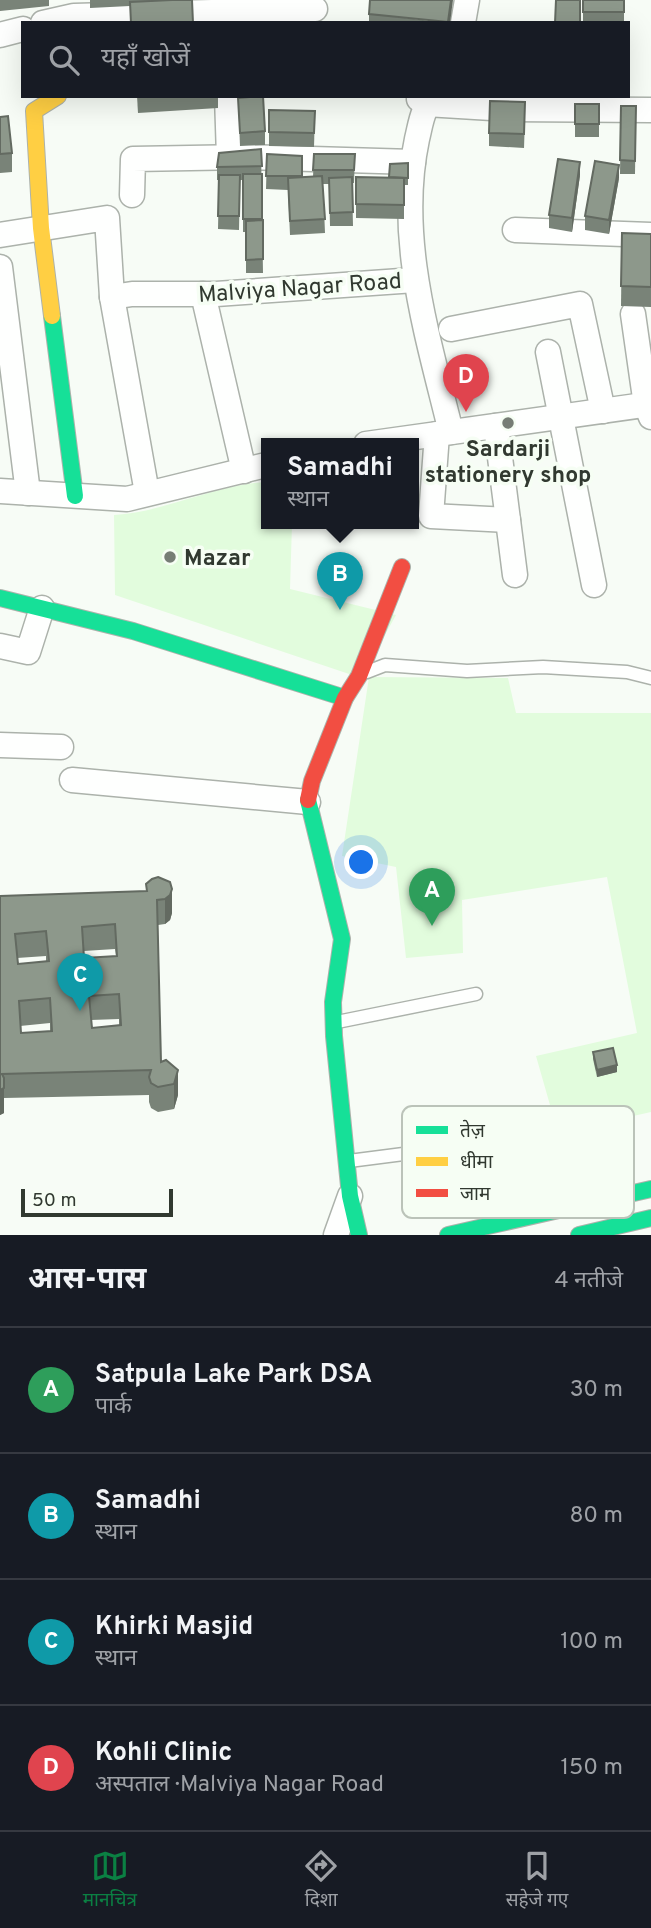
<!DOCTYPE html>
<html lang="hi">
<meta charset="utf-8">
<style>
:root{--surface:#171b24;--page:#242831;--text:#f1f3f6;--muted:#9ea1a6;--line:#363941;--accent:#0b8043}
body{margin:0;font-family:Overpass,"Noto Sans Devanagari",sans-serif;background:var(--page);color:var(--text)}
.scale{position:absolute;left:21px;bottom:18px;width:152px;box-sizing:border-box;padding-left:7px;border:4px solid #313930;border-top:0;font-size:19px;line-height:24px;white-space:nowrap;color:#313930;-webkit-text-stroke:5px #f6fef4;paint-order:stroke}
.you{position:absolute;left:362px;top:863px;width:24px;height:24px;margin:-18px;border:5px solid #fff;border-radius:50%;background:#1a73e8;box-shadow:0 0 0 10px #1a73e833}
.badge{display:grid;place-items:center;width:46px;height:46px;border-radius:50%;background:var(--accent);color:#fff;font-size:23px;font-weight:700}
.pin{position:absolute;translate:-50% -58px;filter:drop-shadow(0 2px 4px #0008)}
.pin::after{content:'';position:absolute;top:37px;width:24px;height:21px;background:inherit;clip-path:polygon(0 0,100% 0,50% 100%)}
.popup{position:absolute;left:261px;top:438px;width:158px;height:91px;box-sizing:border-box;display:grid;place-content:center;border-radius:0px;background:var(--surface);filter:drop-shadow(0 2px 5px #0005);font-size:23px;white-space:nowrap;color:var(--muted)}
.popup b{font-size:26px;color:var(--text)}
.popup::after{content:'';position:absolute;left:50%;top:100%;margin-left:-14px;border:14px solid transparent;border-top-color:var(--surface)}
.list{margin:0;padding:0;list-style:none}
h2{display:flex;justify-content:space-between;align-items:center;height:91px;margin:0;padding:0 28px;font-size:30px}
h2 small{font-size:23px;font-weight:400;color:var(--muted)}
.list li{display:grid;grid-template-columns:46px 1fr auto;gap:21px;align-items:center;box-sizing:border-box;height:126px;padding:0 28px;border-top:2px solid var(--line)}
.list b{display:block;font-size:26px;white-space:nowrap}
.list p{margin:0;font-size:23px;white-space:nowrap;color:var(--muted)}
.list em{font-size:23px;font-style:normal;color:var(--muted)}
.icon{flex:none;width:38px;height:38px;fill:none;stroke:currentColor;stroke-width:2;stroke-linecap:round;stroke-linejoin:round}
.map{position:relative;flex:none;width:651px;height:1235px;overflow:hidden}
.search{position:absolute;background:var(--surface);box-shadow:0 7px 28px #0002;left:21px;right:21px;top:21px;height:77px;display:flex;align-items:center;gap:18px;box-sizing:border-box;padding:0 24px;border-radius:0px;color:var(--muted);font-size:26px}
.sheet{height:595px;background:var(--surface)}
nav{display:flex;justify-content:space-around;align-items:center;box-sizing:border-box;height:98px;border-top:2px solid var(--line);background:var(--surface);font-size:19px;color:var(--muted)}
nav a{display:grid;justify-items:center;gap:4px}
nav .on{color:var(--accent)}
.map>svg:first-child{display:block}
.green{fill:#e2fcdd}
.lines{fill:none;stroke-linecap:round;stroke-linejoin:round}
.lane-casing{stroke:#acb2ab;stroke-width:15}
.street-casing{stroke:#acb2ab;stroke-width:27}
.fast-casing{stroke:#acb2ab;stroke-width:18}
.slow-casing{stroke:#acb2ab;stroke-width:18}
.jam-casing{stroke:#acb2ab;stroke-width:18}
.lane{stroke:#fefffe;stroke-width:12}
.street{stroke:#fefffe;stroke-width:24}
.fast{stroke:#16e098;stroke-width:16}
.slow{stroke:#ffcf43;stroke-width:16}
.jam{stroke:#f24e42;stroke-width:16}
.wall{fill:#798378;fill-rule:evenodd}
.shaded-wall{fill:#636a61}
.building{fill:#8d988b;stroke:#636a61;stroke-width:2;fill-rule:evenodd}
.poi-dot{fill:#767d75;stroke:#f6fef4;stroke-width:2.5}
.labels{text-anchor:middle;stroke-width:7;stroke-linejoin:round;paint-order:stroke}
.street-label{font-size:23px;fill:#313930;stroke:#f6fef4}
.poi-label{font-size:23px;font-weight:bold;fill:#313930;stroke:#f6fef4}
.key{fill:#f6fef4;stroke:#bbc3b9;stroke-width:2}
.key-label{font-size:19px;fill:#313930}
</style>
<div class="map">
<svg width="651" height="1235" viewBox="0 0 651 1235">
<rect width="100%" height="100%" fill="#f7fcf6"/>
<g class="green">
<path d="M266 482V524H292L290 589 396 615 361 678 115 595 114 515C166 512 214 485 266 482Z"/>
<path d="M369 677 508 678 516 713H651V1112L558 1133 536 1056 637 1033 607 877 462 900 463 953 406 958 396 867 342 856Z"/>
</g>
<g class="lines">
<defs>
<g id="lane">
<path d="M367 672 385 665 467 671 543 667 627 672 651 678"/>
<path d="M337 1022 476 994"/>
<path d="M349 1161 489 1143"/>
</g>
<g id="street">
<path d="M43 23 74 16 315 9"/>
<path d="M463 23 467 0"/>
<path d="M0 35 23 29"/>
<path d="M227 96 229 157"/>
<path d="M436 96C422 107 421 123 417 139 396 238 428 337 451 432"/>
<path d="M419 99 426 104 508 109 651 110"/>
<path d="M132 195 133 159 247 157 413 162"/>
<path d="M515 230 651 235"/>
<path d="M0 235 107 218 112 297 147 493"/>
<path d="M0 267 28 493"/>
<path d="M203 294 244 471"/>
<path d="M112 297 132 294H216L415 280"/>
<path d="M633 314 646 405 651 417"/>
<path d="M451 329 580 304 603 411"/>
<path d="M548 352 594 585"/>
<path d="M496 426 515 575"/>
<path d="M437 434 431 516 508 520"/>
<path d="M366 444 651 404"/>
<path d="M0 491 127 499 266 465"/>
<path d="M0 646 28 652 42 608"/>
<path d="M0 745 61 747"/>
<path d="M72 780 308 802"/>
<path d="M336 1235 350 1196"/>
</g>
<g id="fast">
<path d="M52 316 75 496"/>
<path d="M0 598 133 631 345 698"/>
<path d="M308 800 342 939 333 1002 334 1036 350 1196 359 1235"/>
<path d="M448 1235 651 1189"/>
<path d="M579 1235 651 1218"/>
</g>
<path id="slow" d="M52 316 41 228 34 111 58 96"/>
<path id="jam" d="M308 800 312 781 345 698 359 676 402 567"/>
</defs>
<use href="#lane" class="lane-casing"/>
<use href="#street" class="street-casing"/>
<use href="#fast" class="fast-casing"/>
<use href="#slow" class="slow-casing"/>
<use href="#jam" class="jam-casing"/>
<use href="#lane" class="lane"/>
<use href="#street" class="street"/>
<use href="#fast" class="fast"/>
<use href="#slow" class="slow"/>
<use href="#jam" class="jam"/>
</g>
<g class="wall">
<path d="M0 0H49V6L0 11Z"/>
<path d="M90 0H150V1L193 23H130V6L90 8Z"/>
<rect x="583" y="0" width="41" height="23"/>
<path d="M369 14 450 23H369Z"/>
<path d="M137 96H218V108L138 113Z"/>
<rect x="595" y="96" width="29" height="2"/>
<path d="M238 98 265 131V145L240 146Z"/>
<rect x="575" y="104" width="24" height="33"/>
<path d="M621 106H636L635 174H620Z"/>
<path d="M269 110 315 111 314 147 269 146Z"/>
<path d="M525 116 524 148 489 146V133Z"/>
<path d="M0 117 12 153V172L0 173Z"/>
<path d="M261 149 263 273H246V232H243V180H240L239 230 218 229 219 180H217V167Z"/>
<path d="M267 154 302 156V178L313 177 314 154H355L354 183H352L353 226H330L329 184H323L325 233 290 235 288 190 266 189Z"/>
<path d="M408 163V185H404V219L356 218V177H389Z"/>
<path d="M580 175 572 232 549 228V215Z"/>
<path d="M619 178 609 234 585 230V216Z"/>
<path d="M622 233 651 234V307L621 306Z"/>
<path d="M158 877 172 913 170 920 165 924 158 925 161 1062 166 1060 178 1095 174 1109 158 1112 151 1108 149 1102V1095L4 1098V1113L0 1115V896L146 891V884ZM115 949 116 956 84 958V951ZM46 956V962L18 964 17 958ZM119 1019V1026L92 1028 91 1020ZM50 1023V1032L21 1033 20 1026Z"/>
<path d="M593 1052 617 1072 597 1077 593 1059Z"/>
</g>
<g class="shaded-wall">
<path d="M451 0H453L450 23H448Z"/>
<path d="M580 162V175L572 232V218Z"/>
<path d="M619 165V178L609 234V220Z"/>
<path d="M172 889V913L170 920 165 924V899Z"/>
<path d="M617 1065V1072L597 1077V1070Z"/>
<path d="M178 1070V1095L174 1109V1084Z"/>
<path d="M4 1078V1113L0 1115V1090Z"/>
</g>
<g class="building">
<path d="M172 0H192L193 23H131L130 2Z"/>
<path d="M370 0H451L448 22 369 14Z"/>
<path d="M556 0H580V23H555Z"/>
<rect x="583" y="0" width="41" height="12"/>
<path d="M263 96 265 131 240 133 238 98Z"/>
<path d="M490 101 525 102 524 134 489 133Z"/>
<rect x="575" y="104" width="24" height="20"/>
<path d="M621 106H636L635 161 620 160Z"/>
<path d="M269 110 315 111 314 133 269 132Z"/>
<path d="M8 116 12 153 0 154V117Z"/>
<path d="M261 149 262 166 217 167 219 153Z"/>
<path d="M267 154 302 156V176H266Z"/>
<path d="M314 154H355L354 170H313Z"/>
<path d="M558 159 580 162 572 218 549 215Z"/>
<path d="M595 161 619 165 609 220 585 216Z"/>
<path d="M408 163V178L389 177 390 164Z"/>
<rect x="243" y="174" width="19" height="45"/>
<path d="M219 175H240L239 216H218Z"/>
<path d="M322 176 325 219 290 221 288 178Z"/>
<path d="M352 177 353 212 330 213 329 178Z"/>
<path d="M356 177 404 178V205L356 204Z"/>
<path d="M263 220V259L246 260V221Z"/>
<path d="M622 233 651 234V287L621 286Z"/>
<path d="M158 877 170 882 172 889 170 895 165 899 157 900 161 1062 166 1060 178 1070 174 1084 158 1087 151 1083 149 1077 151 1070 2 1074 4 1078V1088L0 1090V896L147 891 146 884 152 879ZM115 924 117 956 84 958 82 927ZM46 931 49 961 18 964 15 934ZM119 994 121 1025 92 1028 89 996ZM50 998 52 1031 21 1033 19 1001Z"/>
<path d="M613 1048 617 1065 597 1070 593 1052Z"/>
</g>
<g class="poi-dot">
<circle cx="508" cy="423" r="7"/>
<circle cx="170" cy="557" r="7"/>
</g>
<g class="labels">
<g class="street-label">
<text transform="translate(300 287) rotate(-4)" y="8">Malviya Nagar Road</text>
</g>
<g class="poi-label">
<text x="508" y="456">Sardarji<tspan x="508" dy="26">stationery shop</tspan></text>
<text x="184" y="565" text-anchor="start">Mazar</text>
</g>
</g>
<rect x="402" y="1106" width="232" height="112" rx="10" class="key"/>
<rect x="416" y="1126" width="32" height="8" fill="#16e098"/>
<rect x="416" y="1157" width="32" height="9" fill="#ffcf43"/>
<rect x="416" y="1189" width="32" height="8" fill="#f24e42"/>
<g class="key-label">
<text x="460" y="1137">तेज़</text>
<text x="460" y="1168">धीमा</text>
<text x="460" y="1200">जाम</text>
</g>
</svg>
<div class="scale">50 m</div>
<div class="you"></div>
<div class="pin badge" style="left:432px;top:926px;background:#2e9e5b">A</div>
<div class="pin badge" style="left:340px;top:610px;background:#0f9aa8">B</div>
<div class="popup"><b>Samadhi</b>स्थान</div>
<div class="pin badge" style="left:80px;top:1011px;background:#0f9aa8">C</div>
<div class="pin badge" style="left:466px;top:412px;background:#e0444e">D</div>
<div class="search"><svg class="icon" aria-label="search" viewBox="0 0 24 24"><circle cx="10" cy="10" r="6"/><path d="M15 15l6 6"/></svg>यहाँ खोजें</div>
</div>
<section class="sheet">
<h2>आस-पास<small>4 नतीजे</small></h2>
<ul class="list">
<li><span class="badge" style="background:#2e9e5b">A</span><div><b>Satpula Lake Park DSA</b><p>पार्क</p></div><em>30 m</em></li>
<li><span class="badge" style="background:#0f9aa8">B</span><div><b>Samadhi</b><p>स्थान</p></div><em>80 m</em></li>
<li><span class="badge" style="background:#0f9aa8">C</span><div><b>Khirki Masjid</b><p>स्थान</p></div><em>100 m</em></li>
<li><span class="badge" style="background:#e0444e">D</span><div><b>Kohli Clinic</b><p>अस्पताल · Malviya Nagar Road</p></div><em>150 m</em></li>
</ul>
</section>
<nav>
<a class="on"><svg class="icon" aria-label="map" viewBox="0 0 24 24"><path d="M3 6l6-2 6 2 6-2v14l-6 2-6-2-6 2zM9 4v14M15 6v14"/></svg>मानचित्र</a>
<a><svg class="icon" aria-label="directions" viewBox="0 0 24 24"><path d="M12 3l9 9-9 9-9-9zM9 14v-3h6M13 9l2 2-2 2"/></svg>दिशा</a>
<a><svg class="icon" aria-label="saved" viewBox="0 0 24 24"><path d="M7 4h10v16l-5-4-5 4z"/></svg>सहेजे गए</a>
</nav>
